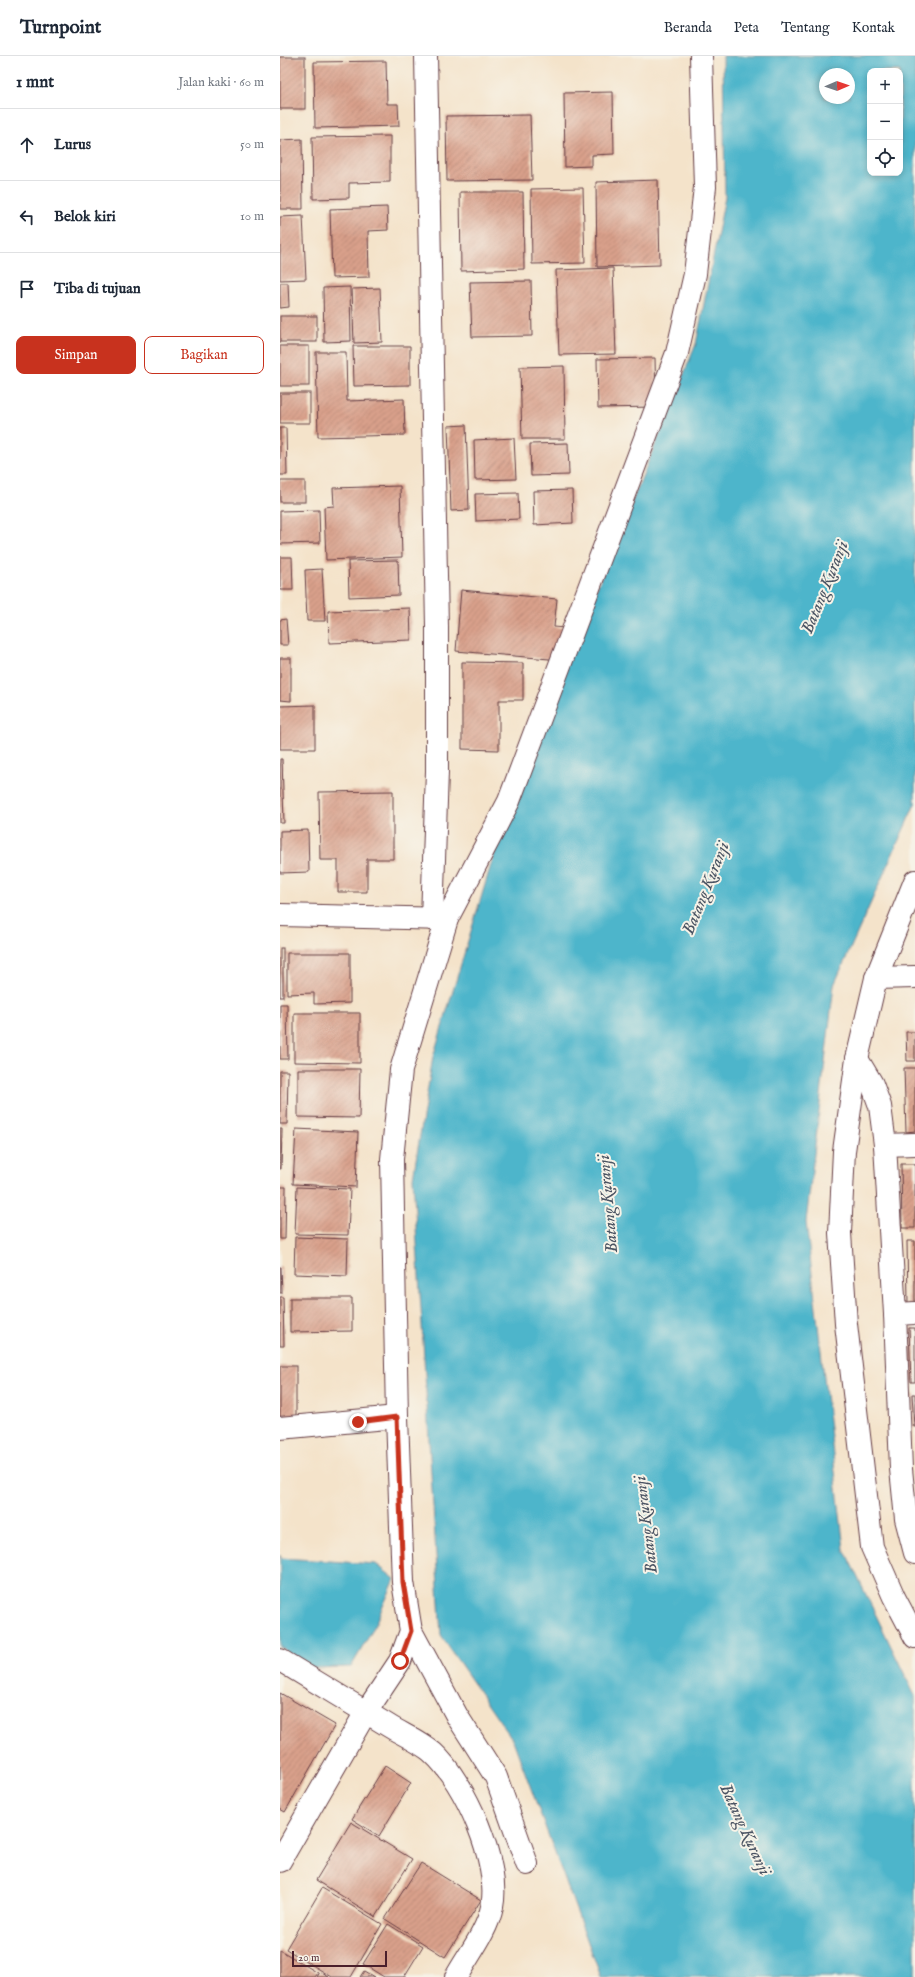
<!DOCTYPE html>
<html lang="id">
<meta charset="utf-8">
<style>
:root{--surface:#fff;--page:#f6f6f7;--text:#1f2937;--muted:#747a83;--line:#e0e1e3;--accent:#c8321e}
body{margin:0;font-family:"IM FELL English",serif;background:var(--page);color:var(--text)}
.controls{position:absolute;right:12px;top:12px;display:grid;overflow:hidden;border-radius:8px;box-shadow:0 2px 6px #0003}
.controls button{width:36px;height:36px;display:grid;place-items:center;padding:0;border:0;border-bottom:1px solid var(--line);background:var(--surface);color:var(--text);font:20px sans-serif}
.compass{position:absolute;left:539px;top:12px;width:36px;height:36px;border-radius:50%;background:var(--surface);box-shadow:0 2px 6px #0003;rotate:88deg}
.scale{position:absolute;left:12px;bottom:10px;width:95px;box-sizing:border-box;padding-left:4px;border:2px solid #4a1f2b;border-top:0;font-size:11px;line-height:14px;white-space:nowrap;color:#4a1f2b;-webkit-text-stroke:3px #f7f3e8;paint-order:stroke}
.stop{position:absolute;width:12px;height:12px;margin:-9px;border:3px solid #c8321e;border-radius:50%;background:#fff}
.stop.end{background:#c8321e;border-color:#fff;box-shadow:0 1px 4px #0008}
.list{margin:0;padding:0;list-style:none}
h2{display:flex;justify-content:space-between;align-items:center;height:52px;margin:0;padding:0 16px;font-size:17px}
h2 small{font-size:13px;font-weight:400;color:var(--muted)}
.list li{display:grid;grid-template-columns:26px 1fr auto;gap:12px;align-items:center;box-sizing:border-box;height:72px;padding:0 16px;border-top:1px solid var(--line)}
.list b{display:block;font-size:15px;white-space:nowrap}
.list em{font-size:13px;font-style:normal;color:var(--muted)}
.actions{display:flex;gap:8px;padding:12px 16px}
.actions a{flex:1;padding:9px 0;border:1px solid var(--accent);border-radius:8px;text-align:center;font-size:14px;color:var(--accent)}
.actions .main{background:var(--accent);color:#fff}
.icon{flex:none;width:22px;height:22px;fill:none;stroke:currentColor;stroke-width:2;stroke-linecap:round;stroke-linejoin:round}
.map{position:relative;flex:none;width:635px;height:1921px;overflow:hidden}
header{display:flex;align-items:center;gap:24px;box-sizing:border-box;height:56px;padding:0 20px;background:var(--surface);border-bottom:1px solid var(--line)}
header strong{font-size:19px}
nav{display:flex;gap:22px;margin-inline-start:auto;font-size:14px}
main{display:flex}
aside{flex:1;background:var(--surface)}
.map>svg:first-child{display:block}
.water{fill:#4db5cb;stroke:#4c6a7b;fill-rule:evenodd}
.building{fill:url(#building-hatch)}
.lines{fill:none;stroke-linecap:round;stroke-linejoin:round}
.minor-casing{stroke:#643c43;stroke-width:24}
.minor{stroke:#fff;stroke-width:22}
.route{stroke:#c8321e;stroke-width:5}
.labels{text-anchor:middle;stroke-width:4;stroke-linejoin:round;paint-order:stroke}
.water-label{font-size:17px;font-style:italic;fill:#4b5463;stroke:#f7f3e8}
</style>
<header>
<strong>Turnpoint</strong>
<nav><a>Beranda</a><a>Peta</a><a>Tentang</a><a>Kontak</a></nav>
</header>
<main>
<aside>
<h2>1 mnt<small>Jalan kaki · 60 m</small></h2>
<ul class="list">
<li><svg class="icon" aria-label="ahead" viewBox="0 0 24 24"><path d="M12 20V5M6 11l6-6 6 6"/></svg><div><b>Lurus</b></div><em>50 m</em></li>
<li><svg class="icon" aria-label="left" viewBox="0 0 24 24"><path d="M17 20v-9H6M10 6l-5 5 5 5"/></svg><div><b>Belok kiri</b></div><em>10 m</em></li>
<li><svg class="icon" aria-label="arrive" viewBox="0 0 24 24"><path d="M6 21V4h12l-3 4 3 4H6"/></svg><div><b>Tiba di tujuan</b></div></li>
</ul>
<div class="actions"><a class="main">Simpan</a><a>Bagikan</a></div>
</aside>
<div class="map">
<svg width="635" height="1921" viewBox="0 0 635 1921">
<defs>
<pattern id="building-hatch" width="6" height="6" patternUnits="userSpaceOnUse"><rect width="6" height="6" fill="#d9a08b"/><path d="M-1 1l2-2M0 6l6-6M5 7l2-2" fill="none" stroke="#b28272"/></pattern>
</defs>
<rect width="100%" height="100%" fill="#f7f3e8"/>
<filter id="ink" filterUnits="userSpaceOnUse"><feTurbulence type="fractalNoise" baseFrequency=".025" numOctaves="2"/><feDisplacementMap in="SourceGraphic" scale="8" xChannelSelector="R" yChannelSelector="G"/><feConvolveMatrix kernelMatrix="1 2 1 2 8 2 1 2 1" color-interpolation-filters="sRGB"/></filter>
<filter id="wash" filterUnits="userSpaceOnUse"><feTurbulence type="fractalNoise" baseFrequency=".012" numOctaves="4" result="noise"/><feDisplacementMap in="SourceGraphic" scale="16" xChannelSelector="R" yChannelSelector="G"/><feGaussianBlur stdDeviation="0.9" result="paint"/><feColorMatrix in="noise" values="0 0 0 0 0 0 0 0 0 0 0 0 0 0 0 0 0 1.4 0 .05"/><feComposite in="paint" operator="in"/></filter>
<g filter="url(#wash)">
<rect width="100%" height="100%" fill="#f4e3ca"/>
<g class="water">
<path d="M443 0H635V748L554 929 526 1166 564 1493 635 1640V1921H321L233 1684 161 1580 133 1122 153 1001 229 749 416 288 445 141ZM590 15H620V117H590ZM545 18H569V42H545Z"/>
<path d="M0 1499 1 1502 96 1508 115 1523 92 1575 71 1611 31 1612 0 1591Z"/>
</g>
<g id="blocks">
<g class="building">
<rect x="0" y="1" width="25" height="52"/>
<path d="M106 5 107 48H118L119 70 35 72 34 6Z"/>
<path d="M333 36 334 98 312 99V110L285 111 284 37Z"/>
<path d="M250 59 252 124 167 125 166 60Z"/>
<path d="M110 80V126L69 127V142L33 143 32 81Z"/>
<path d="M22 83 23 153H0V84Z"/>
<path d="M378 124 380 209 317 211 316 126Z"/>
<path d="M303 132 305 207 252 208 251 133Z"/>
<path d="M180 136H243L244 213 181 215Z"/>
<path d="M107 151 108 174 88 175 89 221 52 222 50 153Z"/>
<path d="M23 160 26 223 0 224V161Z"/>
<path d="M333 212 336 298 279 299 276 214Z"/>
<path d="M251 225 252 280 192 281 190 226Z"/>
<path d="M0 227H8L9 251 0 252Z"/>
<path d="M70 231 71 285 44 286 43 232Z"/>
<path d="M100 232 102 286 74 287 72 233Z"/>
<rect x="0" y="260" width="37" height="26"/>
<rect x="0" y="290" width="29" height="40"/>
<path d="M73 290H130V329L74 330Z"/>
<path d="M36 296H66L67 345 124 343 125 379 38 381Z"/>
<path d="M375 302 376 351 318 352 317 303Z"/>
<path d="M284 310 285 383H242L240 311Z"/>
<rect x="0" y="337" width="30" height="30"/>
<path d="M186 369 189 454 171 455 168 370Z"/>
<path d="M0 372H6L7 419H0Z"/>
<path d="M234 382 236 423 195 424 194 384Z"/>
<path d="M288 387 289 419 251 420 250 388Z"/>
<rect x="0" y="425" width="25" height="21"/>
<path d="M120 430 122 501 46 504 44 451 54 450 53 432Z"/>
<path d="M292 434 293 467 254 469 253 435Z"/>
<path d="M238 437 239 463 196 465 195 438Z"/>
<path d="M39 454 40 487 0 488V455Z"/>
<path d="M0 501H12L13 534H0Z"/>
<path d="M118 504 119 539 69 541 68 505Z"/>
<path d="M42 513 45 565H27L25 514Z"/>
<path d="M181 534 277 543 274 571 284 572 281 604 176 595Z"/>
<path d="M130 552 131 584 49 587 48 555Z"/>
<path d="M6 563 8 589H0V564Z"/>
<path d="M0 602H11V645L0 644Z"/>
<path d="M182 606 243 607V644H219V694L182 693Z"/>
<path d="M35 649V693H0V650Z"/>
<path d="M0 703H2L4 767H0Z"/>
<path d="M113 735V803H87V836H58V804H40L39 736Z"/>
<path d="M28 774 29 816 0 817V775Z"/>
<rect x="0" y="892" width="3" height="49"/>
<path d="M7 897H70V947L34 948V937L7 938Z"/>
<path d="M0 948H7L8 1003H0Z"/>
<path d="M14 957H80V1007L14 1006Z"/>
<path d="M626 976H635V1005H627Z"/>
<path d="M624 1012H635V1075L626 1076Z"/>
<path d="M18 1013H80L79 1062 18 1061Z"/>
<path d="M0 1015H8L7 1068H0Z"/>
<path d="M0 1073H2L1 1113H0Z"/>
<path d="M16 1073 78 1076 76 1131 13 1128Z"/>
<path d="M621 1108H635V1172H622Z"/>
<path d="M0 1131H6L5 1183H0Z"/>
<path d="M17 1131 70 1133 68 1179 15 1178Z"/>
<path d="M15 1181 68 1183 67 1220 14 1218Z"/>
<path d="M627 1185H635V1249H628Z"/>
<path d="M0 1211H1L2 1237H0Z"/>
<path d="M0 1241H3L4 1290H0Z"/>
<path d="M10 1242H72V1275L10 1276Z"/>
<path d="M629 1272H635V1326H631Z"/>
<rect x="0" y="1310" width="16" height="54"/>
<path d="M632 1338H635V1371H634Z"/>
<path d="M0 1637 55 1669 5 1756 0 1753Z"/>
<path d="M105 1710 131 1727 99 1780 72 1763Z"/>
<path d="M71 1766 132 1803 96 1861 36 1824Z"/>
<path d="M141 1807 201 1844 165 1901 105 1863Z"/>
<path d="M42 1832 102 1868 71 1921H52L6 1893Z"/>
<path d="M108 1868 143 1890 124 1921H104L83 1908Z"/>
<path d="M0 1894 38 1917 35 1921H0Z"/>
<path d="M84 1915 94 1921H80Z"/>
<path d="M40 1916 49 1921H37Z"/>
</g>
</g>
</g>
<g filter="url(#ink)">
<use href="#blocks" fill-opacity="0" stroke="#643c43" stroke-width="1"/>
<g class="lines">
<defs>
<g id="minor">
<path d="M146 0 157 571V715L152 863"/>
<path d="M635 825 596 922 577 1003 564 1095 560 1177 566 1268 592 1491 614 1541 635 1581"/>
<path d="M0 859 167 863"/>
<path d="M596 922 635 921"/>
<path d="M577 1003 592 1028 600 1050 605 1089 615 1258 621 1413 626 1463 635 1497"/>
<path d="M605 1089 635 1088"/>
<path d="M615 1258 635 1257"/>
<path d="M0 1372 117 1361"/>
<path d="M131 1575 177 1660 216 1721 247 1808"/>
<path d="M0 1604C36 1626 73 1648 109 1670 122 1678 142 1687 153 1697 185 1726 221 1808 212 1851 207 1876 188 1899 176 1921"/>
<path d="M0 1805 86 1656 120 1605 131 1575 123 1526 117 1361 112 1103 121 1014 167 863 229 745 397 297 415 218 425 131 421 0"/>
</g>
</defs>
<use href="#minor" class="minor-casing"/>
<use href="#minor" class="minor"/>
</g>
</g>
<g class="lines" filter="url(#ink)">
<path class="route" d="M78 1366 117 1361 123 1526 131 1575 120 1605"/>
</g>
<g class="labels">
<g class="water-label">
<text transform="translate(544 531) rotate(-68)" y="6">Batang Kuranji</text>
<text transform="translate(425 832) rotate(-68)" y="6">Batang Kuranji</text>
<text transform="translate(327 1148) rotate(-95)" y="6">Batang Kuranji</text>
<text transform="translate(365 1469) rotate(-97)" y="6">Batang Kuranji</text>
<text transform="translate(466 1773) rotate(65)" y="6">Batang Kuranji</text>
</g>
</g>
</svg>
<div class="controls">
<button>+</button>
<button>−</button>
<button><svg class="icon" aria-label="locate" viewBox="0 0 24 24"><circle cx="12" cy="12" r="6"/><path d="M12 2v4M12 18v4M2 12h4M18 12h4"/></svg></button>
</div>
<svg class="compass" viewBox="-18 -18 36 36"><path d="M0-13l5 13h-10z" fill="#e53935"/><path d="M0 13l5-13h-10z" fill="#747a83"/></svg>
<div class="scale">20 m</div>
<div class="stop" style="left:120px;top:1605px"></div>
<div class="stop end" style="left:78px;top:1366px"></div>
</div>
</main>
